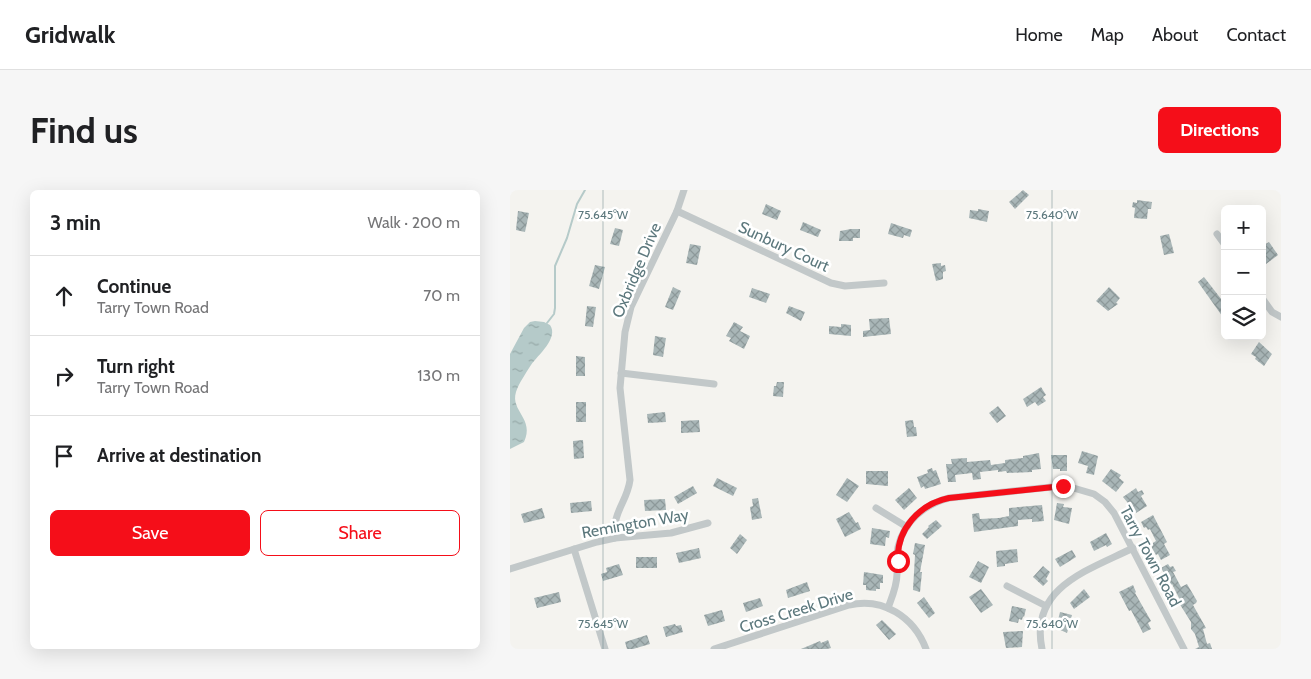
<!DOCTYPE html>
<meta charset="utf-8">
<style>
:root{--surface:#fff;--page:#f6f6f6;--text:#202124;--muted:#757577;--line:#e0e0e0;--accent:#f50e19}
body{margin:0;font-family:Cabin,sans-serif;background:var(--page);color:var(--text)}
.controls{position:absolute;right:15px;top:15px;display:grid;overflow:hidden;border-radius:8px;box-shadow:0 5px 20px #0002}
.controls button{width:45px;height:45px;display:grid;place-items:center;padding:0;border:0;border-bottom:1px solid var(--line);background:var(--surface);color:var(--text);font:25px sans-serif}
.stop{position:absolute;width:15px;height:15px;margin:-11px;border:4px solid #f50e19;border-radius:50%;background:#fff}
.stop.end{background:#f50e19;border-color:#fff;box-shadow:0 1px 5px #0008}
.list{margin:0;padding:0;list-style:none}
h2{display:flex;justify-content:space-between;align-items:center;height:65px;margin:0;padding:0 20px;font-size:21px}
h2 small{font-size:16px;font-weight:400;color:var(--muted)}
.list li{display:grid;grid-template-columns:32px 1fr auto;gap:15px;align-items:center;box-sizing:border-box;height:80px;padding:0 20px;border-top:1px solid var(--line)}
.list b{display:block;font-size:19px;white-space:nowrap}
.list p{margin:0;font-size:16px;white-space:nowrap;color:var(--muted)}
.list em{font-size:16px;font-style:normal;color:var(--muted)}
.actions{display:flex;gap:10px;padding:15px 20px}
.actions a{flex:1;padding:11px 0;border:1px solid var(--accent);border-radius:8px;text-align:center;font-size:18px;color:var(--accent)}
.actions .main{background:var(--accent);color:#fff}
.icon{flex:none;width:28px;height:28px;fill:none;stroke:currentColor;stroke-width:2;stroke-linecap:round;stroke-linejoin:round}
.map{position:relative;flex:none;width:771px;height:459px;overflow:hidden;border-radius:8px}
header{display:flex;align-items:center;gap:30px;box-sizing:border-box;height:70px;padding:0 25px;background:var(--surface);border-bottom:1px solid var(--line)}
header strong{font-size:24px}
nav{display:flex;gap:28px;margin-inline-start:auto;font-size:18px}
.intro{display:flex;align-items:center;justify-content:space-between;box-sizing:border-box;height:120px;padding:0 30px}
h1{margin:0;font-size:35px}
.button{padding:12px 22px;border-radius:8px;background:var(--accent);color:#fff;font-size:18px;font-weight:700}
main{display:flex;gap:30px;padding:0 30px}
aside{flex:1;background:var(--surface);border-radius:8px;box-shadow:0 5px 20px #0002}
.map>svg:first-child{display:block}
.water{fill:url(#water-ripples)}
.lines{fill:none;stroke-linecap:round;stroke-linejoin:round}
.stream{stroke:#b5cac9;stroke-width:2}
.building{fill:url(#building-cross-hatch)}
.street{stroke:#c2c8c9;stroke-width:7}
.route{stroke:#f50e19;stroke-width:6}
.ticks{fill:none;stroke:#5c787d;stroke-width:1;stroke-opacity:0.45}
.labels{text-anchor:middle;stroke-width:5;stroke-linejoin:round;paint-order:stroke}
.street-label{font-size:16px;fill:#5c787d;stroke:#fff}
.ticks-label{font-size:12px;text-anchor:middle;fill:#5c787d;stroke:#fff;stroke-width:5;stroke-linejoin:round;paint-order:stroke}
</style>
<header>
<strong>Gridwalk</strong>
<nav><a>Home</a><a>Map</a><a>About</a><a>Contact</a></nav>
</header>
<div class="intro"><h1>Find us</h1><a class="button">Directions</a></div>
<main>
<aside>
<h2>3 min<small>Walk · 200 m</small></h2>
<ul class="list">
<li><svg class="icon" aria-label="ahead" viewBox="0 0 24 24"><path d="M12 20V5M6 11l6-6 6 6"/></svg><div><b>Continue</b><p>Tarry Town Road</p></div><em>70 m</em></li>
<li><svg class="icon" aria-label="right" viewBox="0 0 24 24"><path d="M7 20v-9h11M14 6l5 5-5 5"/></svg><div><b>Turn right</b><p>Tarry Town Road</p></div><em>130 m</em></li>
<li><svg class="icon" aria-label="arrive" viewBox="0 0 24 24"><path d="M6 21V4h12l-3 4 3 4H6"/></svg><div><b>Arrive at destination</b></div></li>
</ul>
<div class="actions"><a class="main">Save</a><a>Share</a></div>
</aside>
<div class="map">
<svg width="771" height="459" viewBox="0 0 771 459">
<defs>
<pattern id="water-ripples" width="26" height="14" patternUnits="userSpaceOnUse" patternTransform="scale(1.25)"><rect width="26" height="14" fill="#b5cac9"/><path d="M2 4q2-2 4 0t4 0M15 11q2-2 4 0t4 0" fill="none" stroke="#96a9a8"/></pattern>
<pattern id="building-cross-hatch" width="8" height="8" patternUnits="userSpaceOnUse" patternTransform="scale(1.25)"><rect width="8" height="8" fill="#a9b6b7"/><path d="M0 0l8 8M0 8l8-8" fill="none" stroke="#8d999a"/></pattern>
</defs>
<rect width="100%" height="100%" fill="#f4f3ef"/>
<path class="water" d="M25 131 34 132 40 135C49 148 28 165 21 175 16 183 9 193 6 202 0 221 25 229 14 252L0 259V164L14 138 20 132Z"/>
<g class="lines">
<path class="stream" d="M37 133 44 124 45 118V76L57 48 67 14 75 0"/>
</g>
<g class="building">
<path d="M513 0 519 5 505 19 499 12Z"/>
<path d="M627 10 642 12 641 19H638L637 29 624 28 625 18 622 17 623 12 627 13Z"/>
<path d="M256 14 271 21 267 30 252 24Z"/>
<path d="M468 19 479 21 477 32 459 28 460 20 468 21Z"/>
<path d="M8 21 19 23 15 42 6 40Z"/>
<path d="M293 32 311 40 308 47 290 40Z"/>
<path d="M381 33 402 40 400 47 394 45 393 48 378 44Z"/>
<path d="M105 38 113 40 109 56 100 54Z"/>
<path d="M341 39H350V48H343V51H329L330 41Z"/>
<path d="M659 44 664 63 654 65 650 46Z"/>
<path d="M759 52 768 65 756 74 752 69V56Z"/>
<path d="M180 54 191 56 187 75 176 73Z"/>
<path d="M431 73V76L435 75 436 81 433 82V89L426 91 422 74Z"/>
<path d="M85 75 95 77 89 99 79 96Z"/>
<path d="M694 87 715 114V130L688 92Z"/>
<path d="M163 97 171 101 163 120 155 117Z"/>
<path d="M599 97 610 108 606 113 608 114 598 121 586 111Z"/>
<path d="M242 98 260 104 256 113 239 107Z"/>
<path d="M77 116 86 117 83 137 75 136Z"/>
<path d="M279 116 295 122 291 131 276 123Z"/>
<path d="M379 128 381 144 353 147V141L360 140 359 129Z"/>
<path d="M224 132 233 137 230 141 240 146 234 159 219 151 221 148 216 146Z"/>
<path d="M331 134 341 135V146L319 144V136L331 137Z"/>
<path d="M145 146 156 148 153 167 143 165Z"/>
<path d="M749 152 762 164 754 176 745 169 746 167 741 164Z"/>
<path d="M66 166 75 167V186H66Z"/>
<path d="M267 192H274L273 207 263 206 264 196H266Z"/>
<path d="M531 197 536 205 533 207 536 211 528 216 525 212 517 217 513 209Z"/>
<rect x="66" y="212" width="10" height="20"/>
<path d="M488 216 496 226 487 233 479 223Z"/>
<path d="M155 222 156 232 138 233 137 224Z"/>
<path d="M189 230 190 242 171 243V231Z"/>
<path d="M403 230 404 237H406L407 246 397 247 395 231Z"/>
<path d="M73 250 74 268 64 269 63 251Z"/>
<path d="M572 261 588 266 584 285 576 283 578 276 568 273Z"/>
<path d="M529 263 531 279 522 280V282L497 283 496 281 488 282V280L470 282 471 289 463 290 462 283 445 285 446 292H438L436 274H442L441 269 457 268V272L480 270 481 275 495 273V270L513 268V266Z"/>
<path d="M541 265H557V281H550V279H543Z"/>
<path d="M422 278 423 281 426 280 431 294 415 299 414 296 411 298 407 287 418 283 417 280Z"/>
<path d="M601 279 611 285 609 288 614 292 606 302 592 291Z"/>
<path d="M356 281H378V296L356 294Z"/>
<path d="M207 288 227 298 223 306 203 296Z"/>
<path d="M337 288 349 296 337 312 326 305Z"/>
<path d="M183 296 187 303 168 314 164 307Z"/>
<path d="M399 298 407 308 394 320 385 310Z"/>
<path d="M626 298 628 302 632 300 634 304 631 306 637 316 626 323 613 307Z"/>
<path d="M248 308 252 328 242 330 240 317 243 316 242 309Z"/>
<path d="M155 309 156 320 135 321 134 310Z"/>
<path d="M81 311 82 321 61 323 60 313Z"/>
<path d="M547 313 554 314 553 317 562 318 559 334 544 330Z"/>
<path d="M532 315 534 331 522 332V329L508 330V336L464 342 462 324 469 323 470 329 489 328 499 326V318Z"/>
<path d="M32 318 35 328 14 333 11 324Z"/>
<path d="M339 322 346 333 348 332 351 339 335 347 326 329Z"/>
<path d="M643 325 657 352 654 354 660 365 651 370 648 364 646 365 642 358 641 354 646 351 640 339 638 340 636 337 634 338 631 332Z"/>
<path d="M426 330 432 336 417 349 412 344 419 337 418 336Z"/>
<path d="M362 338 380 341 379 348 376 347 375 356 360 354Z"/>
<path d="M596 343 602 354 597 357 596 355 584 361 580 352Z"/>
<path d="M230 344 237 350 227 364 220 358Z"/>
<path d="M405 353 415 355 410 382H412L410 402 403 400 405 365 403 364Z"/>
<path d="M189 358 191 368 169 373 166 363Z"/>
<path d="M507 359 508 372 495 374V376L487 377 486 361Z"/>
<path d="M562 360 566 367 550 377 545 369Z"/>
<rect x="126" y="367" width="21" height="11"/>
<path d="M468 371 479 377 471 393 459 387Z"/>
<path d="M109 374 113 385 93 391 91 384 97 382 96 378Z"/>
<path d="M658 374 660 377 663 376 666 381 663 382 671 397 677 394 687 411 686 413 683 415 696 438 693 439 697 454 700 453 702 459H685L689 457 685 444 681 439V432L669 413 671 412 662 394 661 395 651 378Z"/>
<path d="M533 376 540 382 536 389 538 391 533 396 523 387Z"/>
<path d="M354 382 373 385V393H370V399H366V401L356 400V395H353Z"/>
<path d="M297 392 300 401 278 408 276 400Z"/>
<path d="M623 395 626 402 625 403 641 431 638 433 641 439 633 443 621 420 619 421 609 402Z"/>
<path d="M471 399 483 415 471 423 459 407Z"/>
<path d="M574 399 580 407 564 419 560 413Z"/>
<path d="M49 402 51 412 27 418 24 408Z"/>
<path d="M414 407 425 423 419 428 407 413Z"/>
<path d="M250 408 253 416 236 422 233 413Z"/>
<path d="M502 416 516 419 514 427 513 426 512 430 509 429 508 433 499 431Z"/>
<path d="M212 420 215 431 198 436 194 425Z"/>
<path d="M550 422 562 425 557 443 546 438Z"/>
<path d="M372 430 386 444 379 450 366 435Z"/>
<path d="M165 434 166 436 171 435 173 442 156 447 153 437Z"/>
<path d="M513 441 512 457 496 458 493 442Z"/>
<path d="M137 445 140 454 123 459H117L115 452Z"/>
<path d="M318 450 321 458 317 459H291L310 451 311 453Z"/>
</g>
<g class="lines">
<g class="street">
<path d="M167 21 321 93 335 96 374 93"/>
<path d="M707 44 715 55"/>
<path d="M752 108 762 122 771 127"/>
<path d="M111 183 204 194"/>
<path d="M366 318 397 337"/>
<path d="M105 348C102 321 117 313 120 290L110 198 115 142 121 117 167 21 174 0"/>
<path d="M64 359 95 459"/>
<path d="M0 379 87 352 105 348 161 343 198 333"/>
<path d="M497 396 536 416"/>
<path d="M378 418C382 407 387 396 387 384 388 375 386 365 388 357 394 331 415 314 439 308L542 297H560L584 304 595 312 604 323 674 459"/>
<path d="M204 459 339 415C373 407 404 427 416 459"/>
<path d="M532 459C519 397 579 380 623 358"/>
</g>
</g>
<g class="lines">
<path class="route" d="M388 371C386 339 410 314 439 308L553 296"/>
</g>
<path class="ticks" d="M93 0V459M542 0V459"/>
<g class="labels">
<g class="street-label">
<text transform="translate(274 56) rotate(25)" y="6">Sunbury Court</text>
<text transform="translate(126 80) rotate(-67)" y="6">Oxbridge Drive</text>
<text transform="translate(125 333) rotate(-10)" y="6">Remington Way</text>
<text transform="translate(641 366) rotate(62)" y="6">Tarry Town Road</text>
<text transform="translate(286 420) rotate(-17)" y="6">Cross Creek Drive</text>
</g>
</g>
<g class="ticks-label">
<text x="93" y="29">75.645°W</text>
<text x="542" y="29">75.640°W</text>
<text x="93" y="438">75.645°W</text>
<text x="542" y="438">75.640°W</text>
</g>
</svg>
<div class="controls">
<button>+</button>
<button>−</button>
<button><svg class="icon" aria-label="layers" viewBox="0 0 24 24"><path d="M12 4l9 5-9 5-9-5zM3 14l9 5 9-5"/></svg></button>
</div>
<div class="stop" style="left:388px;top:371px"></div>
<div class="stop end" style="left:553px;top:296px"></div>
</div>
</main>
